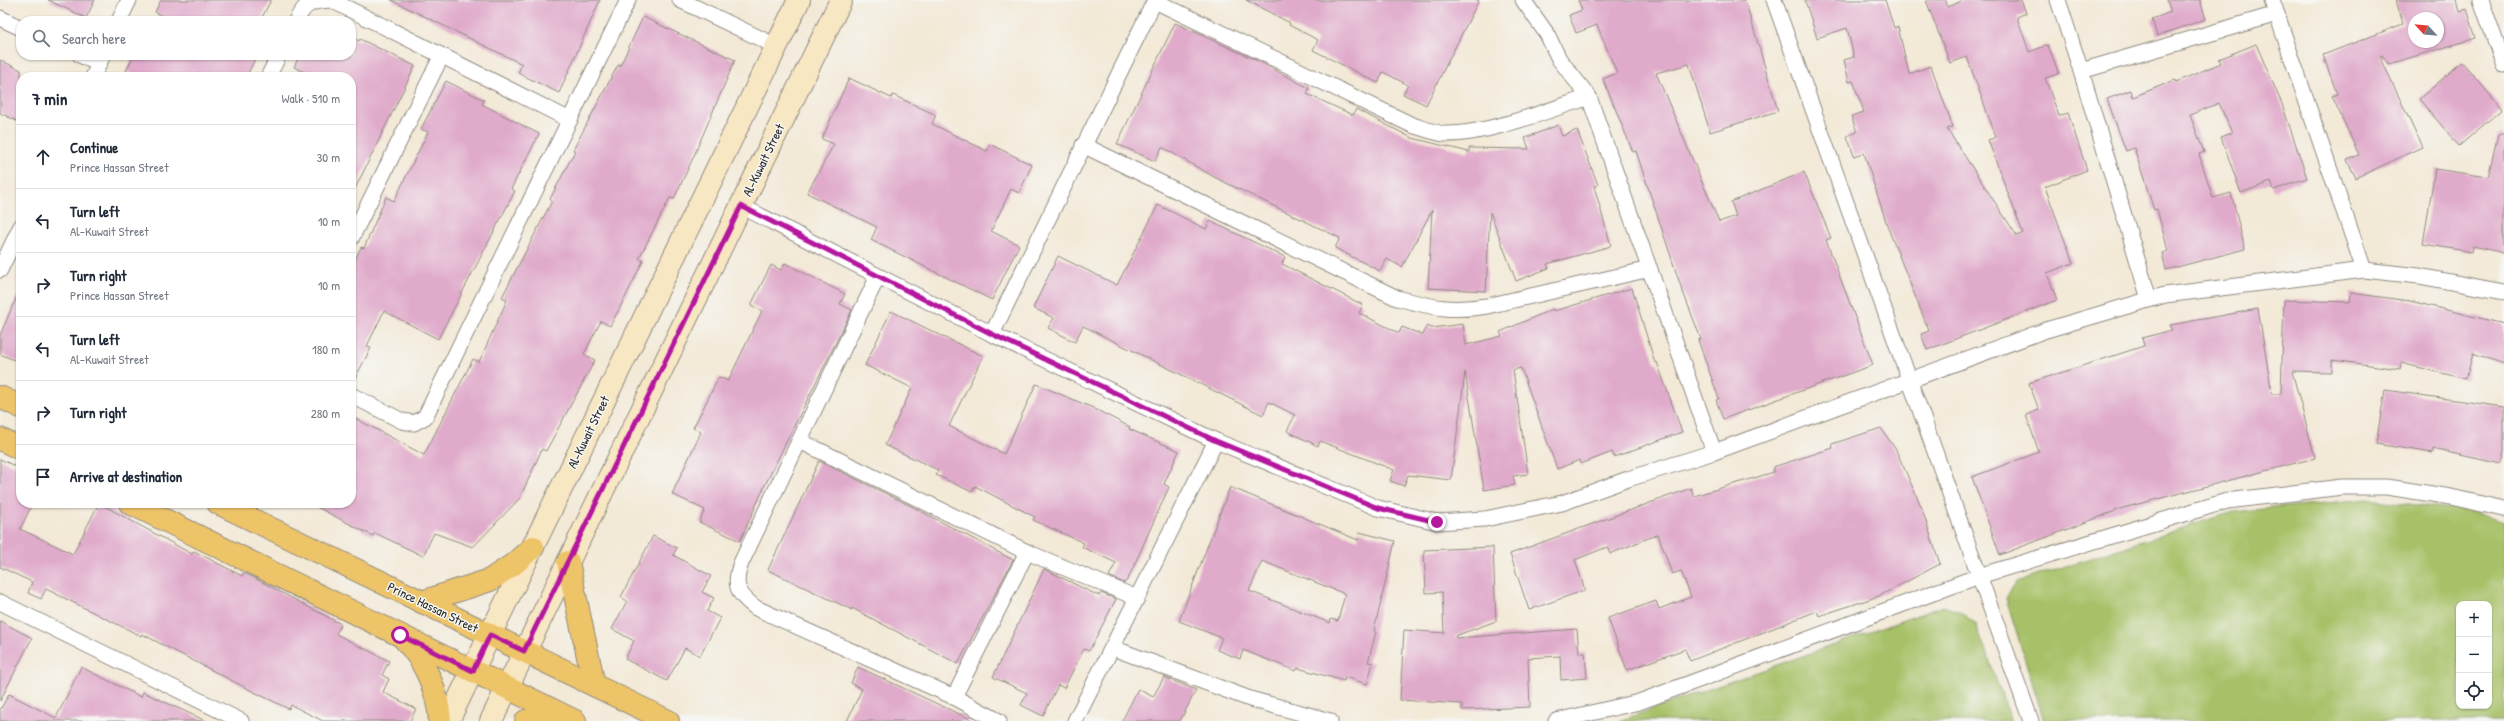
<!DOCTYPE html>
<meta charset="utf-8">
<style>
:root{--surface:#fff;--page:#f2f2f3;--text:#1f2937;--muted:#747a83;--line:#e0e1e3}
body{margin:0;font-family:"Patrick Hand",sans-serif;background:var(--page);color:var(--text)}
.controls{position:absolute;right:12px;bottom:12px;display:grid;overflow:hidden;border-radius:8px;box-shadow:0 1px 3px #0004}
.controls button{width:36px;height:36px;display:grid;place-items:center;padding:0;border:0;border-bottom:1px solid var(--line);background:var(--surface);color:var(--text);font:20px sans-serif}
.compass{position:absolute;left:2408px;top:12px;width:36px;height:36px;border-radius:50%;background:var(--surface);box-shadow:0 1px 3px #0004;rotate:296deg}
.stop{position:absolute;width:12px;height:12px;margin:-9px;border:3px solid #b5179e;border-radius:50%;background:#fff}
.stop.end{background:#b5179e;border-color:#fff;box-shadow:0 1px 4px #0008}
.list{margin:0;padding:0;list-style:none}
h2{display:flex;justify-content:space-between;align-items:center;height:52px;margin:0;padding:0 16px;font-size:17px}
h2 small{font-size:13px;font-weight:400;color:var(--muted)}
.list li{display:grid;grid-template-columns:26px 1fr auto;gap:12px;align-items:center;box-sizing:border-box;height:64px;padding:0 16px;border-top:1px solid var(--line)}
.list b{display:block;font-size:15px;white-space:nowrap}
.list p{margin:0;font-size:13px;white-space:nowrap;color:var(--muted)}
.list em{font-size:13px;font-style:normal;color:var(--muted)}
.icon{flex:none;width:22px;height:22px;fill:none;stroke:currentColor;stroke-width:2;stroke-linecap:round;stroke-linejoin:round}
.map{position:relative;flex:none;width:2504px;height:721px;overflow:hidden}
.search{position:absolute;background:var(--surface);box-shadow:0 1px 3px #0004;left:16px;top:16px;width:340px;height:44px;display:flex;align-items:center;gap:10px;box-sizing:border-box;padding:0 14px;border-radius:16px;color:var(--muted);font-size:15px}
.panel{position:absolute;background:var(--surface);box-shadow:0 1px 3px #0004;left:16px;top:72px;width:340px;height:436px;border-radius:16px}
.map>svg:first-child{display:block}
.green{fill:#a7c167;stroke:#697649;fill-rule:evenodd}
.building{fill:#e0aacb;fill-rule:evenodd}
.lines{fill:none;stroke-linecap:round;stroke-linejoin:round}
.street-casing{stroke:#8f8a81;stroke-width:17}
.secondary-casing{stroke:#8f8a81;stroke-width:24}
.primary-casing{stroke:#8f8a81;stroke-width:24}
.street{stroke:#fff;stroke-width:15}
.secondary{stroke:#f8e7c3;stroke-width:22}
.primary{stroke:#eec469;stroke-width:22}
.route{stroke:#b5179e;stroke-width:5}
.labels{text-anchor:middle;stroke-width:3;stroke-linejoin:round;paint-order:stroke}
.street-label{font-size:13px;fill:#2b2b2b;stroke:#f6f6f2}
</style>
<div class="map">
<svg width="2504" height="721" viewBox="0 0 2504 721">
<rect width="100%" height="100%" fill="#f6f6f2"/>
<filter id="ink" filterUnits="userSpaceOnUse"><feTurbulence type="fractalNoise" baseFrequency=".025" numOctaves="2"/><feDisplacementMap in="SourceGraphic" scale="8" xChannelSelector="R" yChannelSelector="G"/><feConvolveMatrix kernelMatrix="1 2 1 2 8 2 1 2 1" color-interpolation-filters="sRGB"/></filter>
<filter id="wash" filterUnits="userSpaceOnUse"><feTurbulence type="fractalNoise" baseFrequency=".012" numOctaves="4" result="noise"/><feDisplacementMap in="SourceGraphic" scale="16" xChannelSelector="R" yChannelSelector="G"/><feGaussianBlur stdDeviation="0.9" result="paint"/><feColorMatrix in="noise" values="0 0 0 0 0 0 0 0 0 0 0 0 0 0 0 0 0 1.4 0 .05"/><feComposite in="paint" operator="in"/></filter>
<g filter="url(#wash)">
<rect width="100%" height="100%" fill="#f3e9d7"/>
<g class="green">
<path d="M2367 499 2469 511 2504 522V721H2044L2006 598 2017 582 2232 512ZM2459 604H2489V706H2459Z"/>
<path d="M1943 606 1960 612 1976 624 2011 721H1619Z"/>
</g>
<g id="blocks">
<g class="building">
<path d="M48 0H95L86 18Z"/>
<path d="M161 0H271L260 21H172L155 12Z"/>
<path d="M391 0H600L559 93 518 73 522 64Z"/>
<path d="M1246 0H1479L1426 105 1403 94 1408 85 1383 72 1378 83 1313 50 1318 40 1289 25 1290 23Z"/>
<path d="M1578 0H1745L1778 111 1710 132 1689 64 1656 73 1719 222 1736 216 1731 202 1804 172 1831 238 1826 240 1873 365 1723 419 1716 400 1719 399 1698 340 1701 339 1680 284 1636 151 1633 152 1603 79 1617 73 1597 25 1576 33 1569 15 1582 10Z"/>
<path d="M1805 0H1885L1894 28 1898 27 1909 74 1931 66 1953 127 1947 129 2017 236 2023 233 1988 140 1996 137 1967 57 1950 63 1926 0H1946L1947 7 1964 0H2021L2026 13 2017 17 2029 52 2048 45 2059 74 2045 78 2059 116 2068 113 2087 170 2045 187 2073 263 2047 273 2057 300 1927 350 1921 334 1929 331 1888 228 1864 153 1854 156 1847 136 1857 132 1851 116 1864 112 1853 81 1849 82 1844 60 1854 57 1847 28 1817 38Z"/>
<path d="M2167 0H2200L2206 19 2157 36 2152 19 2171 12Z"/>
<path d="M2396 0H2456L2459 12 2467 9 2476 38 2389 64 2382 55 2380 56 2422 147 2356 178 2347 160 2359 155 2332 96 2337 94 2323 55 2403 24ZM2414 18H2438V42H2414Z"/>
<path d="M643 17 735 60 693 158 674 199 670 198 639 258 643 261 625 298 610 326 601 321 584 354 595 360 546 451 542 449 520 498 473 547 434 533 423 556 375 533 373 536 309 503H351V416L424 455 473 359 479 362 507 300 502 297 552 201 550 199 575 151 573 150 618 65 620 66Z"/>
<path d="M1175 23 1260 62 1309 88 1307 94 1353 115 1356 109 1412 138 1469 152V148L1529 149 1525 138 1558 125 1562 136 1577 130 1598 185 1594 186 1611 246 1547 264 1549 268 1516 281 1490 212 1486 291 1428 288 1432 210 1402 267 1387 259 1380 271 1335 248 1340 238 1216 178 1162 147 1155 161 1117 144Z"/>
<path d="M351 37 359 41 360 39 415 66 351 197V77H314L294 67 300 55H351Z"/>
<path d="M2256 44 2282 104 2307 178 2274 190 2271 182 2241 193 2221 137 2232 133 2219 103 2190 115 2204 152 2199 154 2213 198 2231 193 2245 249 2166 270 2162 253 2168 251 2157 209 2154 210 2134 148 2126 151 2107 99 2131 90 2133 97 2175 80 2176 82 2221 63 2219 59Z"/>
<path d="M134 55H257L246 77H139L126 71Z"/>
<path d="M0 60 21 70V123L0 113Z"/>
<path d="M2462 62 2502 109 2459 146 2419 99Z"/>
<path d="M849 78 891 98 893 95 936 115 932 124 987 151 990 144 1032 165 1019 193 1011 189 991 231 1019 245 992 300 871 240 877 227 807 193 834 144 822 139Z"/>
<path d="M446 81 484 100 482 104 539 134 511 189 515 191 438 339 384 311 367 346 371 348 351 386V269L361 247 364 248 386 197 394 201 428 132 421 129Z"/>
<path d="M2498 134H2504V253L2473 246 2472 252 2423 244 2435 169 2488 177Z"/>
<path d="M1158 205 1206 229 1210 221 1285 257 1282 264 1363 305 1359 313 1399 333 1402 327 1423 335 1427 326 1432 328 1463 324 1466 345 1502 336 1500 332 1553 309 1554 311 1632 288 1655 363 1657 362 1682 432 1614 457 1612 452 1581 464 1580 460 1557 469 1521 368 1513 370 1528 474 1513 476 1515 485 1484 490 1465 372 1451 480 1408 475 1404 486 1390 481 1394 470 1320 441 1318 446 1287 431 1295 415 1269 402 1263 415 1083 326 1075 342 1048 328 1054 318 1033 308 1058 256 1117 285Z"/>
<path d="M785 263 845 294 840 304 852 310 765 485 740 541 699 522 705 510 672 494 701 432 693 428 719 377 728 381 762 311 751 305 771 265 781 270Z"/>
<path d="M21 287V363L0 354V335Z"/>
<path d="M2351 293 2410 301 2504 324V364L2473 353 2466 379 2401 363 2400 369 2332 360V372L2292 371 2315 458 2123 508 2000 555 1972 477 2039 452 2026 415 2039 410 2029 383 2144 346 2142 338 2172 330 2170 325 2258 309 2272 394H2281L2284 300 2350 302Z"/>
<path d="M891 311 983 356 949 426 1004 454 1036 384 1091 407 1130 427 1129 429 1179 451 1164 484 1169 487 1128 579 1124 583 1109 576 1116 563 1082 547 1084 543 1033 520 1035 517 975 486 972 492 936 475 938 470 885 445 912 388 865 365Z"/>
<path d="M2385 390 2504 407V452L2501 464 2433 449V453L2376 444Z"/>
<path d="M1881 428 1896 450 1921 506 1940 564 1879 596 1819 616 1817 611 1690 661 1685 649 1627 670 1608 618 1656 601 1659 609 1691 597 1681 571 1672 574 1658 534 1610 554 1607 547 1575 560 1585 590 1529 610 1510 554 1691 488 1694 496 1774 472 1773 467 1833 448 1832 444Z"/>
<path d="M0 459 21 469V503H33L20 529 73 554 99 503 192 554 194 551 242 576 244 573 256 579 341 624 336 634 389 661 382 675 389 679 383 692 416 709 410 721H323L291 705 289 709 252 691 142 634 141 636 46 589 41 599 28 593 32 582 0 567Z"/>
<path d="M819 461 917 509 1013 560 958 664 852 608V610L768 570Z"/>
<path d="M1230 487 1358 540 1359 532 1395 541 1374 631 1376 632 1368 662 1373 663 1367 684 1345 677 1344 681 1298 668 1296 671 1243 650 1240 659 1217 650 1222 638 1179 621ZM1262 561 1345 594 1338 621 1331 619 1330 623 1249 591Z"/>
<path d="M653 536 677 548 673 555 711 576 702 592 714 598 707 611 720 618 700 656 685 648 667 681 625 659 634 641 612 629 627 601 621 597Z"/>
<path d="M1493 547 1496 621 1455 636 1456 638 1577 629 1579 653H1585L1587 678 1561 680 1560 656 1528 658 1530 707 1462 710V704L1400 700 1404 630 1444 633 1442 592 1426 593 1424 550Z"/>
<path d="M1044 569 1099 596 1101 593 1116 599 1089 651 1084 649 1064 688 1058 685 1043 716 1021 705 1027 693 993 677Z"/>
<path d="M0 621 32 638 0 701Z"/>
<path d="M81 667 141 697 143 692 206 721H0V710L9 694 56 718Z"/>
<path d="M858 667 974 721H847L862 689 851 683Z"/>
<path d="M1164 677 1196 690 1180 721H1122L1138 689 1153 697Z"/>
</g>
</g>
</g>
<g filter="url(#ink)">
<use href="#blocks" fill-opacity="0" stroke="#8f8a81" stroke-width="1"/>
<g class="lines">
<defs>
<g id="street">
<path d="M680 0 776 46"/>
<path d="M1523 0 1547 34 1559 59 1589 97 1714 452"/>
<path d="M1774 0 2031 721"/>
<path d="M2058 0 2081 71 2277 14"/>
<path d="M2272 0 2364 270"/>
<path d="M2481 0 2504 65"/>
<path d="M1155 1 1412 125C1422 128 1434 133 1445 134 1486 135 1549 110 1589 97"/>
<path d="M0 18 21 28"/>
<path d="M119 21 129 0"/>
<path d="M296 21C305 3 311 1 331 0L570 120"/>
<path d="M80 55 99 64"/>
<path d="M2081 71 2149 299"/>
<path d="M93 77 103 55"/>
<path d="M268 77 279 55"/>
<path d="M1083 145 1397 298C1432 307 1450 312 1487 306L1650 269"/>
<path d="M741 206 992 334 1216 441 1378 508 1437 522 1485 519 1562 503 1628 479 1714 452 2046 330 2165 295 2364 270 2419 276 2504 292"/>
<path d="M351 239 441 57"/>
<path d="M0 270 21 226"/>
<path d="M878 276 741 563C733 585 737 594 756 608L954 697 999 721"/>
<path d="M992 334 1155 0"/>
<path d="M351 395 402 421 414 423 425 417 628 0"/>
<path d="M800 441 1027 552 954 697"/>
<path d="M1027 552 1137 598"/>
<path d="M0 602 241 721"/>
<path d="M1113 648 1250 699 1330 721"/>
<path d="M1075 721 1216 441"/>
<path d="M1556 721 1639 702 1979 576 2227 501 2342 487H2387L2451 497 2504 509"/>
</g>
<g id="secondary">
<path d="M448 721 799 0"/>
<path d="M491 721 841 0"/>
</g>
<g id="primary">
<path d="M0 397 21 407"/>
<path d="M0 439 21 449"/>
<path d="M130 503 575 721"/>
<path d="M218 503 668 721"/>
<path d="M568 562 594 685"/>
<path d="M422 602 490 580 514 564 533 547"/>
<path d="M405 640C425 661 438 692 440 721"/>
<path d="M526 721 560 716 565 717"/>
</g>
</defs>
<use href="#street" class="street-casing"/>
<use href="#secondary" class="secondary-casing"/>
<use href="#primary" class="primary-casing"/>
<use href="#street" class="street"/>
<use href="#secondary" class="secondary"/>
<use href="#primary" class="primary"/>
</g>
</g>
<g class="lines" filter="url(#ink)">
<path class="route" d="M400 635 473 671 490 635 524 651 741 206 992 334 1216 441 1378 508 1437 522"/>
</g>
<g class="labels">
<g class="street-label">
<text transform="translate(763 160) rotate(-64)" y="5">Al-Kuwait Street</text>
<text transform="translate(588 432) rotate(-64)" y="5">Al-Kuwait Street</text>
<text transform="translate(433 607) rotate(26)" y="5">Prince Hassan Street</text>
</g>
</g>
</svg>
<div class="controls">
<button>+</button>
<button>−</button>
<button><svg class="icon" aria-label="locate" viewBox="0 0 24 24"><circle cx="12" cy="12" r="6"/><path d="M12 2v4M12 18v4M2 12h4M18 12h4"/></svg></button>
</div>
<svg class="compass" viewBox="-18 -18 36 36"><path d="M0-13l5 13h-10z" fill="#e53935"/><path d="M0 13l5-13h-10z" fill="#747a83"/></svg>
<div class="stop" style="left:400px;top:635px"></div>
<div class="stop end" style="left:1437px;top:522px"></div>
<div class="search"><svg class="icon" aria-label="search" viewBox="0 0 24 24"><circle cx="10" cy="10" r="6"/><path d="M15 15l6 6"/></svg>Search here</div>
<section class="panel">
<h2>7 min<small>Walk · 510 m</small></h2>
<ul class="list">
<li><svg class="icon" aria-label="ahead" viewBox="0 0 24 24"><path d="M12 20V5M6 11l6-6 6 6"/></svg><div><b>Continue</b><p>Prince Hassan Street</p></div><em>30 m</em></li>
<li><svg class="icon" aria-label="left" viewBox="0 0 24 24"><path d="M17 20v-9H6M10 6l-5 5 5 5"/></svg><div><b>Turn left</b><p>Al-Kuwait Street</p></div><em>10 m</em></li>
<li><svg class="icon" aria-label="right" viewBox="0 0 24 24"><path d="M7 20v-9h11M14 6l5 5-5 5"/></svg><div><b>Turn right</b><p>Prince Hassan Street</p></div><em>10 m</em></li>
<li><svg class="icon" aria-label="left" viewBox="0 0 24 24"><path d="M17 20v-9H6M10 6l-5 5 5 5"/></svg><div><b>Turn left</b><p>Al-Kuwait Street</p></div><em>180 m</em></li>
<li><svg class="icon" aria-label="right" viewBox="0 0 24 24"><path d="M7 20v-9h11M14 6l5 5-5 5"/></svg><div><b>Turn right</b></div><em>280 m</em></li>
<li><svg class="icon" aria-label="arrive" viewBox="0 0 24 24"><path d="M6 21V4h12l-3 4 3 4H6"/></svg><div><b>Arrive at destination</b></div></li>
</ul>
</section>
</div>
